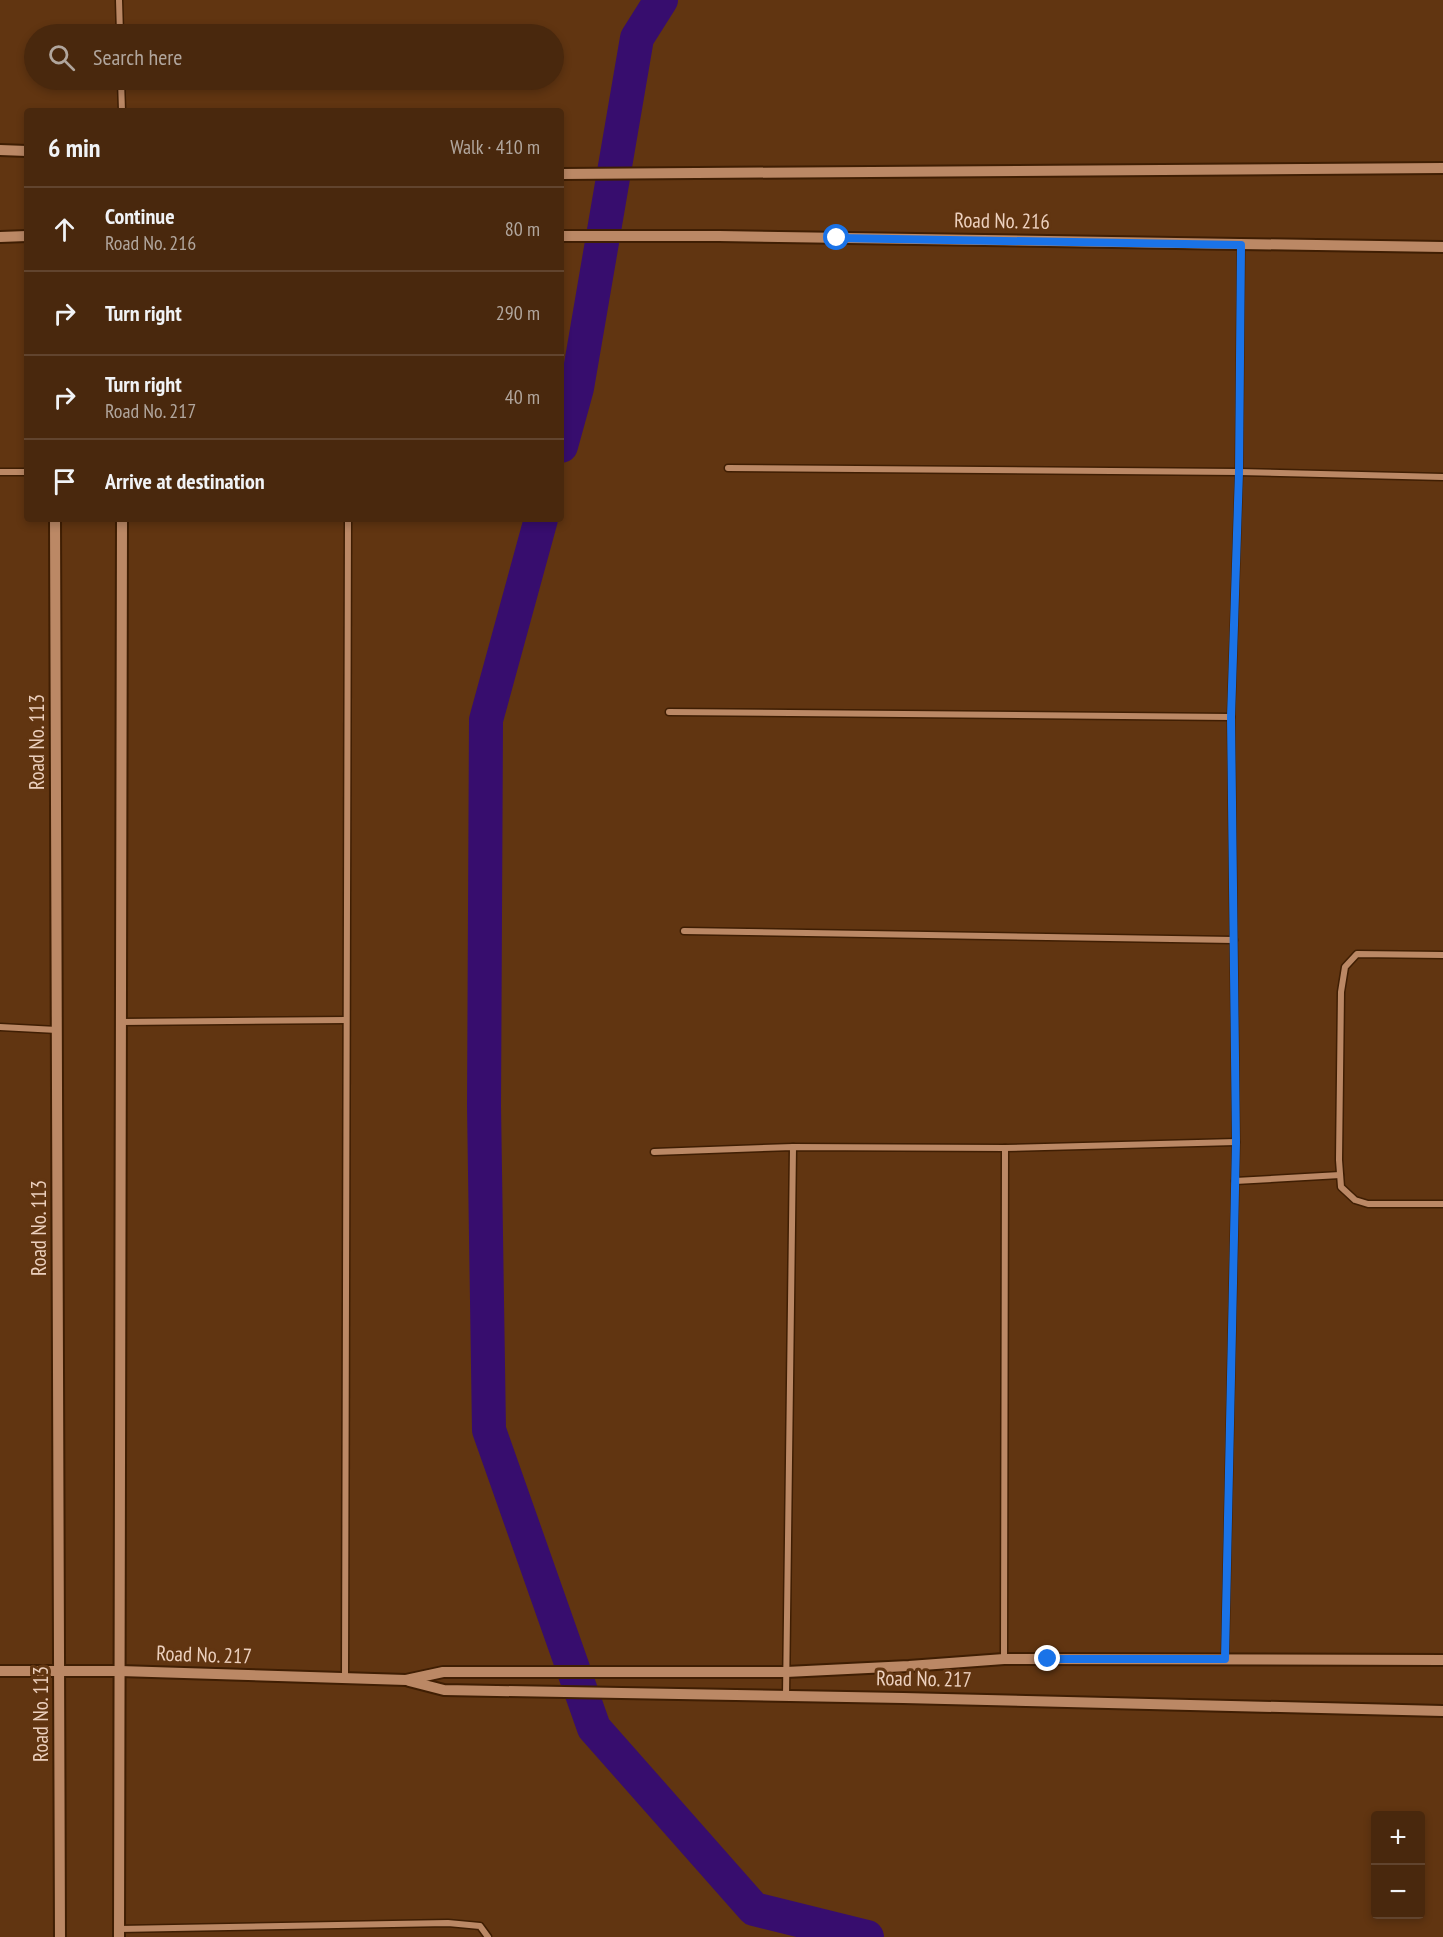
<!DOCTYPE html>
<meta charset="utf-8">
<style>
:root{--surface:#49280d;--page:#53341b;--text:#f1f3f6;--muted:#b1a69d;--line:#61442e}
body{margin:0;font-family:"PT Sans Narrow",sans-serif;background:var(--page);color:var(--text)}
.controls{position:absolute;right:18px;bottom:18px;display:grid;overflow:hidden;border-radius:6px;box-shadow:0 3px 9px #0003}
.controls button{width:54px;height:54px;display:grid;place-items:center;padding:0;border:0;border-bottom:2px solid var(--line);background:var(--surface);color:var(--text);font:30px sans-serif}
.stop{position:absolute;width:18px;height:18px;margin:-14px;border:4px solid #1a73e8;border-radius:50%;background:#fff}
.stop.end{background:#1a73e8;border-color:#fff;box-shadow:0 2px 6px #0008}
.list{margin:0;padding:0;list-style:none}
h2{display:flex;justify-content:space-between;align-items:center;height:78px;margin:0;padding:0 24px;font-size:26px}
h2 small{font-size:20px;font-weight:400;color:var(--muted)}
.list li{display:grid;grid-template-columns:39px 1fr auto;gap:18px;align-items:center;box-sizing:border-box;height:84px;padding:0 24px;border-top:2px solid var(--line)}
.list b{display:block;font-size:22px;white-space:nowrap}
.list p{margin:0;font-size:20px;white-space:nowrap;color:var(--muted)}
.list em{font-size:20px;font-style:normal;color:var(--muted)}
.icon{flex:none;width:33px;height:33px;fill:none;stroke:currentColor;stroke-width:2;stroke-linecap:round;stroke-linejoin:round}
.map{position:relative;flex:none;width:1443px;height:1937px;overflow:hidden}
.search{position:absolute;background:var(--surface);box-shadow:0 3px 9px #0003;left:24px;top:24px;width:540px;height:66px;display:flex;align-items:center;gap:15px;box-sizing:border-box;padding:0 21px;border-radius:33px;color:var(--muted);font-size:22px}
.panel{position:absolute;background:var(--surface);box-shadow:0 3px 9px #0003;left:24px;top:108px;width:540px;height:414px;border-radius:6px}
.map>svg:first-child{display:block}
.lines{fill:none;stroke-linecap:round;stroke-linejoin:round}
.canal{stroke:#370d6e;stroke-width:34}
.minor-casing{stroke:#3f1e03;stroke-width:9}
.tertiary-casing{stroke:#3f1e03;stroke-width:14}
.minor{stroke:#bb8865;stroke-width:6}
.tertiary{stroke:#bb8865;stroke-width:10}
.route{stroke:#1a73e8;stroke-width:8}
.labels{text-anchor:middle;stroke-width:6;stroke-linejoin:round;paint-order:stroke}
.street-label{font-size:21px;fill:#ecd0be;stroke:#613511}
</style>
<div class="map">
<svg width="1443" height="1937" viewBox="0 0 1443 1937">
<rect width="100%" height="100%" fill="#613511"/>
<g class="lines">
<g class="canal">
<path d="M561 446 577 388 637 38 661 0"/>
<path d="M541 519 486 720 484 1106 489 1430 594 1728 754 1909 867 1937"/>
</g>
<defs>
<g id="minor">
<path d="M119 0 120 34"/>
<path d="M121 80 122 111"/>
<path d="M728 468 1239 472 1443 477"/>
<path d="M0 472H27"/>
<path d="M669 712 1231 717"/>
<path d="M684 931 1234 940"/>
<path d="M1443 955 1357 954 1345 967 1341 992 1339 1160 1341 1187 1355 1200 1368 1204H1443"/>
<path d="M121 1022 346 1020"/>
<path d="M0 1027 57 1030"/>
<path d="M654 1152 793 1147 1005 1148 1236 1142"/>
<path d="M1235 1181 1340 1175"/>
<path d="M1004 1659 1005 1148"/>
<path d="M1225 1659 1236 1142 1231 717 1239 472 1241 245"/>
<path d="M345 1679 348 519"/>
<path d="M786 1696 793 1147"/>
<path d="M119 1929 448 1923 480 1926 488 1937"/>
</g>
<g id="tertiary">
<path d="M0 150 27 151"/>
<path d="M561 174 1443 168"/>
<path d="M561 236H719L1443 247"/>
<path d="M0 237 27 236"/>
<path d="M55 519 60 1937"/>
<path d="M0 1671H120L406 1680 443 1672H786L909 1666 1004 1659 1443 1660"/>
<path d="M409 1681 444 1690 903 1698 1443 1711"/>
<path d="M119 1937 122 519"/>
</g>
</defs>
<use href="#minor" class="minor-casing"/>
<use href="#tertiary" class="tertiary-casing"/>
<use href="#minor" class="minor"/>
<use href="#tertiary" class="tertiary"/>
</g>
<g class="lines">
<path class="route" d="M837 238 1241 245 1239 472 1231 717 1236 1142 1225 1659H1048"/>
</g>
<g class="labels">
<g class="street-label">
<text transform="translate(1002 221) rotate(1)" y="7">Road No. 216</text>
<text transform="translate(37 742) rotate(-90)" y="7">Road No. 113</text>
<text transform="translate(39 1228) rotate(-90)" y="7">Road No. 113</text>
<text transform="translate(204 1655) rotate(2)" y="7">Road No. 217</text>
<text transform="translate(924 1679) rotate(1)" y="7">Road No. 217</text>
<text transform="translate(41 1714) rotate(-90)" y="7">Road No. 113</text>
</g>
</g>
</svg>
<div class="controls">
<button>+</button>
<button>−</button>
</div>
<div class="stop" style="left:837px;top:238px"></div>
<div class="stop end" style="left:1048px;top:1659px"></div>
<div class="search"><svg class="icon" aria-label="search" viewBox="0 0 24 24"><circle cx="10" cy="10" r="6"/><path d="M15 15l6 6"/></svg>Search here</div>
<section class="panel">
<h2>6 min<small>Walk · 410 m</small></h2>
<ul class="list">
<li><svg class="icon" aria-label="ahead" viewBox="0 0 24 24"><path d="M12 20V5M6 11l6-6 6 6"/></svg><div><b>Continue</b><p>Road No. 216</p></div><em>80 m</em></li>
<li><svg class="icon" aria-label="right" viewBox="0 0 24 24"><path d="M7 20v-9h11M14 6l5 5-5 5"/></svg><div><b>Turn right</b></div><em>290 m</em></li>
<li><svg class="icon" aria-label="right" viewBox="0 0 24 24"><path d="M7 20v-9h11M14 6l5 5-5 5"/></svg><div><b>Turn right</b><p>Road No. 217</p></div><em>40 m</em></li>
<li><svg class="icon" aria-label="arrive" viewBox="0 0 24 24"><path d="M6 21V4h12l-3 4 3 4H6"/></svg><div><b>Arrive at destination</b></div></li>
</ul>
</section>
</div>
